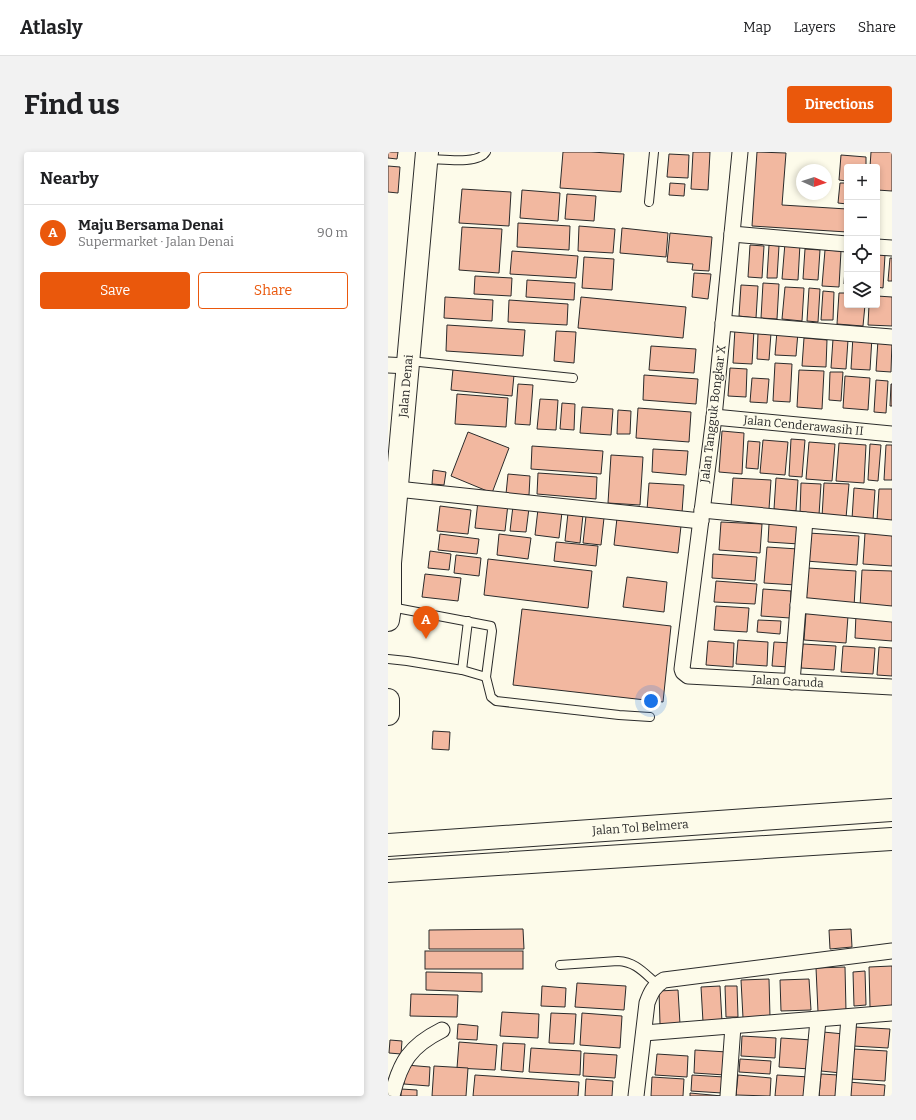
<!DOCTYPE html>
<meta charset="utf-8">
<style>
:root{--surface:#fff;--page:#f2f2f2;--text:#202124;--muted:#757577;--line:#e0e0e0;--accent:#ea580c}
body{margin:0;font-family:Bitter,serif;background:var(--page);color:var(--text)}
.controls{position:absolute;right:12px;top:12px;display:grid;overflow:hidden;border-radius:4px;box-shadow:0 2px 6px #0003}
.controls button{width:36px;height:36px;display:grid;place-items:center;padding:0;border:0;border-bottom:1px solid var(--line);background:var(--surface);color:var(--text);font:20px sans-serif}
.compass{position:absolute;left:408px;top:12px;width:36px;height:36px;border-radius:50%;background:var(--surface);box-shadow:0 2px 6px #0003;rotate:93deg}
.you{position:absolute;left:263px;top:549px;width:14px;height:14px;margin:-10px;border:3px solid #fff;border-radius:50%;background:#1a73e8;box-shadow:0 0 0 6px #1a73e833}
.badge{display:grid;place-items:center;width:26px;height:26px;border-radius:50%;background:var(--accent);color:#fff;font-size:13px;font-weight:700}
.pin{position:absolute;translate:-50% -33px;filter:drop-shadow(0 1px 2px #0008)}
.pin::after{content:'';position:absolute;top:21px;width:14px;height:12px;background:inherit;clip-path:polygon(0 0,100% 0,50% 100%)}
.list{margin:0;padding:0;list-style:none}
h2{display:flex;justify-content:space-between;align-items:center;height:52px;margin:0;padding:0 16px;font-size:17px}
h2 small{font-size:13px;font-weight:400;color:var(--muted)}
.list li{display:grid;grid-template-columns:26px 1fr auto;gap:12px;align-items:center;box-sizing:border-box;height:56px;padding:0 16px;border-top:1px solid var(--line)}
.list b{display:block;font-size:15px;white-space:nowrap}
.list p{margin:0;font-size:13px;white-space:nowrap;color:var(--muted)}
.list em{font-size:13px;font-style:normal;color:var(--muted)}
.actions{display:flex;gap:8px;padding:12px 16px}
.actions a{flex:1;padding:9px 0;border:1px solid var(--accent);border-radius:4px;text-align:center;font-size:14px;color:var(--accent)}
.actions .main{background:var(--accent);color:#fff}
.icon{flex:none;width:22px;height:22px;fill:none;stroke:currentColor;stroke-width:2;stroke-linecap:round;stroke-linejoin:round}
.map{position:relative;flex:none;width:504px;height:944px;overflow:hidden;border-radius:4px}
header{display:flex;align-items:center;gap:24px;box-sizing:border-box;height:56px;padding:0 20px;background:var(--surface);border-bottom:1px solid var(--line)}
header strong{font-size:19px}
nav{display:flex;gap:22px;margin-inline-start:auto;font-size:14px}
.intro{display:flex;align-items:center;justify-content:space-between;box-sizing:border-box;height:96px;padding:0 24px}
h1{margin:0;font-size:28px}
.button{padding:10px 18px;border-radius:4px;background:var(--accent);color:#fff;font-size:14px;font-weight:700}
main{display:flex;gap:24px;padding:0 24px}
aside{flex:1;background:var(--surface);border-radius:4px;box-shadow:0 2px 6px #0003}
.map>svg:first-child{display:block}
.building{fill:#f2b8a0;stroke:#2b2b2b}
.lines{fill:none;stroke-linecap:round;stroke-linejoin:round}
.service-casing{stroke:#2b2b2b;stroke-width:10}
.minor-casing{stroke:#2b2b2b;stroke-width:17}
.primary-casing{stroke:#2b2b2b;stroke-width:24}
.motorway-casing{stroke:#2b2b2b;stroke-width:24}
.service{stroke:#fdfbea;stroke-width:8}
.minor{stroke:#fdfbea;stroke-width:15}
.primary{stroke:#fdfbea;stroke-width:22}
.motorway{stroke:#fdfbea;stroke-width:22}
.labels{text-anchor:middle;stroke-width:3;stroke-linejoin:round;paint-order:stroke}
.street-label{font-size:12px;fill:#2b2b2b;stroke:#fdfbea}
</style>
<header>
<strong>Atlasly</strong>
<nav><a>Map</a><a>Layers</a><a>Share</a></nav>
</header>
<div class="intro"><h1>Find us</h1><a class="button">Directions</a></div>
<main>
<aside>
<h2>Nearby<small></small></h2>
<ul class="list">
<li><span class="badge">A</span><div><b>Maju Bersama Denai</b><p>Supermarket · Jalan Denai</p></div><em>90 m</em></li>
</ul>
<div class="actions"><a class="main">Save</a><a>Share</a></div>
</aside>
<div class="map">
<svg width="504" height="944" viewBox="0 0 504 944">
<rect width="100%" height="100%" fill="#fdfbea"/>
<g class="building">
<path d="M0 0H10L9 7 0 6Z"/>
<path d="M175 0H203L236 2 233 40 172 36Z"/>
<path d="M305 0H322L320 38 303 37Z"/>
<path d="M369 0 398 1 394 53 459 57V80L364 74Z"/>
<path d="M483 0H504V39L489 38V15H482Z"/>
<path d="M281 2 301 3 300 26 279 25Z"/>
<path d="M453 3 478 5V15H459V29L451 28Z"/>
<path d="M0 14 12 15 10 41 0 40Z"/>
<path d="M282 31 297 32 296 44 281 43Z"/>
<path d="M452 31H459V52L450 51Z"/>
<path d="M74 37 123 40 121 74 71 71Z"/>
<path d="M134 38 172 41 170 69 132 66Z"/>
<path d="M179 42 208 44 206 69 177 67Z"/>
<path d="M130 71 182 74 181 98 129 95Z"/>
<path d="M191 74 227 77 225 101 190 99Z"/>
<path d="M74 75 114 77 111 121 71 118Z"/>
<path d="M234 76 280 81 278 105 232 101Z"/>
<path d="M282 81 324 85 321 119 304 118 305 112 279 110Z"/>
<path d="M397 91 412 92 410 128 394 127Z"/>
<path d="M362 93 376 94 374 126 360 125Z"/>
<path d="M381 93 391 94 389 126H379Z"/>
<path d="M417 97 432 98 430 128 415 127Z"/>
<path d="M437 98 453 99 451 135 434 134Z"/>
<path d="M124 99 190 104 188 126 122 122Z"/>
<path d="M458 101H459V132H456Z"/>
<path d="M489 102 497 103 495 136 489 135Z"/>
<path d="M196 105 226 107 224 138 194 136Z"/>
<path d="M502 106H504V129H500Z"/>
<path d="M306 121 323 122 320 147 304 145Z"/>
<path d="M87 124 124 126 123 144 86 142Z"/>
<path d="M139 128 187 131 186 148 138 145Z"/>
<path d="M375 131 391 132 389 167 373 166Z"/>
<path d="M353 133 370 134 368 166 351 164Z"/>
<path d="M397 135 416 136 414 169 394 167Z"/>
<path d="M421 136 432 137 430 170 419 169Z"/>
<path d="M435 139 446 140 445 168H433Z"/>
<path d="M451 141H459V153H477L475 174 449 172Z"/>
<path d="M489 144 504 145V174L480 173 481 153H489Z"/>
<path d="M57 145 105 148 104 169 56 166Z"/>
<path d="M193 145 298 155 295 186 190 176Z"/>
<path d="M121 148 180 152 179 173 120 170Z"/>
<path d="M59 173 137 178 135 204 58 199Z"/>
<path d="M347 176 366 178 364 212 345 211Z"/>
<path d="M168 179 188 180 186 211 166 209Z"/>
<path d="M389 179 410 180 408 204 387 203Z"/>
<path d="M370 181H383L381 208 369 207Z"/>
<path d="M465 184 484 185 482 218 463 217Z"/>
<path d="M416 186 439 188 438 215 414 214Z"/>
<path d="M445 187 460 188 458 217 443 216Z"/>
<path d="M490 188H504L503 220 488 219Z"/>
<path d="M263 194 308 197 306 221 261 218Z"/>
<path d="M387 211 404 212 402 250 385 249Z"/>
<path d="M342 216 359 217 358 245 340 244Z"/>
<path d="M65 217 126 223 124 244 63 238Z"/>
<path d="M411 218 436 219 434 257 409 255Z"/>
<path d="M442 220H455L453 249 441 248Z"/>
<path d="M256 223 310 227 308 252 255 248Z"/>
<path d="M457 224 482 226 480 258 455 256Z"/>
<path d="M364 226 381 227 379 251 362 250Z"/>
<path d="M488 228 500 229 498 261 486 260Z"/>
<path d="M130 232 145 233 142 273 127 272Z"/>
<path d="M503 232H504V254H502Z"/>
<path d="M69 242 120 246 118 275 67 272Z"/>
<path d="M152 247 170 248 168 278 149 277Z"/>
<path d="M174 251 187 252 186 278 172 277Z"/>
<path d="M194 255 225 257 223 283 192 281Z"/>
<path d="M250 256 303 260 301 290 248 286Z"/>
<path d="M230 258 243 259 242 282H229Z"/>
<path d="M334 279 356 281 354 322 331 320Z"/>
<path d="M80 280 121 296 104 341 63 324Z"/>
<path d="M403 287 417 288 414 325 401 324Z"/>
<path d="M375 288 400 290 397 323 372 321Z"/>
<path d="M360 289 372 290 370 317 358 316Z"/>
<path d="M421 290 447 292 444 329 418 327Z"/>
<path d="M451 291 478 293 476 331 448 329Z"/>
<path d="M482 292 493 293 490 329 480 328Z"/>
<path d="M498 293H504V328H496Z"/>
<path d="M144 294 215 299 213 322 143 317Z"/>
<path d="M265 297 300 299 298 323 264 320Z"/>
<path d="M223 303 255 305 252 353 220 351Z"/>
<path d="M45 318 58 320 56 333 44 332Z"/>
<path d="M150 321 209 325 208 347 149 342Z"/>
<path d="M120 322 142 324 141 343 118 342Z"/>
<path d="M345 326 383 328 381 357 343 355Z"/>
<path d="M388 326 410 328 408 359 386 357Z"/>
<path d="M261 331 296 333 294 361 259 358Z"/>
<path d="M413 331 433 332 431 363 412 362Z"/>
<path d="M436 331 461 332 458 366 434 365Z"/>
<path d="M466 336 487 338 485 368 464 367Z"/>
<path d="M491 337H504V369L489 368Z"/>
<path d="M90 349 120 352 117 379 87 376Z"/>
<path d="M52 354 83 358 80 382 49 379Z"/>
<path d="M125 354 141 356 138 380 122 379Z"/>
<path d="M150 357 174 360 171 386 147 383Z"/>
<path d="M180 361 195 363 192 391 177 389Z"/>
<path d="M198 364 216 366 213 393 195 391Z"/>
<path d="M229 366 293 374 290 401 226 393Z"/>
<path d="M333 370 374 372 372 401 331 398Z"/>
<path d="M381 372 412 374 411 392 380 390Z"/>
<path d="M420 381 471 384 469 413 418 409Z"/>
<path d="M477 381 504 383V414L475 412Z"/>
<path d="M52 382 91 387 89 402 50 398Z"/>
<path d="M111 382 143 386 140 407 109 403Z"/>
<path d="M168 390 210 394 208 414 166 409Z"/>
<path d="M379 395 410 397 408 433 376 431Z"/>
<path d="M42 399 63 402 61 418 40 416Z"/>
<path d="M325 402 369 405 367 429 324 426Z"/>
<path d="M68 403 93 406 91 424 66 421Z"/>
<path d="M100 407 204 419 200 456 96 443Z"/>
<path d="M420 416 468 419 466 455 418 452Z"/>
<path d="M474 418 504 419V457L472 455Z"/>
<path d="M37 422 73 426 70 449 34 445Z"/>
<path d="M239 425 279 430 276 460 235 455Z"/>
<path d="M328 429 369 432 367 452 326 450Z"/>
<path d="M375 437 403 439 402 466 373 464Z"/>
<path d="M328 454 361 456 359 480 326 478Z"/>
<path d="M134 457 283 474 275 550 125 533Z"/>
<path d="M418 461 460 464 458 491 416 488Z"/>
<path d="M468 462 504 464V489L467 486Z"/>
<path d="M370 468 393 469 392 482 369 480Z"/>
<path d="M350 488 380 490 379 514 348 512Z"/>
<path d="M320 489 346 491 345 515 318 513Z"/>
<path d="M386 490 404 491 402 515 384 514Z"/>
<path d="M415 492 448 494 446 518 413 516Z"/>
<path d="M455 494 487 496 485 522 453 520Z"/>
<path d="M491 495 504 496V524L489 523Z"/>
<path d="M45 579 62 580 61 598 44 597Z"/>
<path d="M135 777 136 797H41V778Z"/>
<path d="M463 777 464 795 442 797 441 778Z"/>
<rect x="37" y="799" width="98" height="18"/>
<path d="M504 814V854L482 855 481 815Z"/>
<path d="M457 815 458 859 430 860 428 816Z"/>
<path d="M477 819 478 853 466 854 465 820Z"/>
<path d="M38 820 94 821V840L38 838Z"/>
<path d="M381 827 382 865 355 866 353 828Z"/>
<path d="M421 827 423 858 393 859 392 828Z"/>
<path d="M189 831 238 834 236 858 187 855Z"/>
<path d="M154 834 178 836 177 855 153 854Z"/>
<path d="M332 834 334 870H315L313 835Z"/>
<path d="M337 834H349L350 865H338Z"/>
<path d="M290 838 292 872H272L271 839Z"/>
<path d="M23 842 70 843 69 865 22 864Z"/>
<path d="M114 860 151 862 150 886 112 884Z"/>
<path d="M163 861 188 862 186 892 161 891Z"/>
<path d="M194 861 234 864 232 896 192 893Z"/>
<path d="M70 872 90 874 89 888 69 887Z"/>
<path d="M466 875 502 877 500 896 465 894Z"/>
<path d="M435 880 456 882 453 921 433 919Z"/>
<path d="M354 884 388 886 387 906 353 904Z"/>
<path d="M393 886 424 888 422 917 391 915Z"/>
<path d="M2 888 14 889 13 902 1 901Z"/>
<path d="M71 890 109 893 107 918 69 916Z"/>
<path d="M115 891 137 892 135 920 113 918Z"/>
<path d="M143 896 193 899 192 923 141 920Z"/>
<path d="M465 897 499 899 497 929 463 927Z"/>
<path d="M307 898 339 900 337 923 306 921Z"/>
<path d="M196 901 229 903 227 926 195 924Z"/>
<path d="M269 902 300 904 299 925 267 923Z"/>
<path d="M352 907 383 909 382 922 351 920Z"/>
<path d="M18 913 42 915 41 934 16 932Z"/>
<path d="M46 914 80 916 78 944H44Z"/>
<path d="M433 922 450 923 449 944H431Z"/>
<path d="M87 923 191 930 190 944H85Z"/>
<path d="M304 923 336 925 334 941 303 939Z"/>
<path d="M350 923 383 926 382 944 348 943Z"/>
<path d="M389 923 421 925 420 944H387Z"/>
<path d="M264 925 296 927 295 944H263Z"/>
<path d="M198 927 225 929 224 944H197Z"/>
<path d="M460 930 497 933 496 944H459Z"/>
<path d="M13 937 29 938V944H13Z"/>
<path d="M302 941 334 944H302Z"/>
</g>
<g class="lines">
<defs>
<g id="service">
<path d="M40 7C54 7 90 13 98 0"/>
<path d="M261 50 266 0"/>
<path d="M22 209 185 226"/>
<path d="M3 455 103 474 104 479 98 525 103 545 108 549 231 563 262 565"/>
<path d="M80 469 74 518 98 525"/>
<path d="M0 507 19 509 74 518"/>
<path d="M172 813 230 809C248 810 256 821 269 832"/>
</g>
<g id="minor">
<path id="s1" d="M352 0 326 265 294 517 295 520 300 524 504 535"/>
<path d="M344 82 459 92"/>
<path d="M489 95 504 96"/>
<path d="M335 171 504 185"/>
<path d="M0 213 20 214"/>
<path id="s2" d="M326 265 504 282"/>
<path d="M9 337 313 369"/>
<path d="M314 358 504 376"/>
<path d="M410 453 504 462"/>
<path d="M404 530 417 368"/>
<path d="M256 881 504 861"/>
<path d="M4 944C12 910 22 894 54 878"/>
<path d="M248 944 259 851C263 840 266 834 276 828L504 799"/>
<path d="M340 944 345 874"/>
<path d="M423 944 430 868"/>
<path d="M455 944 461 865"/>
</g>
<g id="primary">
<path id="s3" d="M0 468 2 455V411L39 0"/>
<path d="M0 548V562"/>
</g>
<g id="motorway">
<path id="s4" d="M0 693 504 658"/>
<path d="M0 719 504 687"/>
</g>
</defs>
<use href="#service" class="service-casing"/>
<use href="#minor" class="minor-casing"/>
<use href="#primary" class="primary-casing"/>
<use href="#motorway" class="motorway-casing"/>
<use href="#service" class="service"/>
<use href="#minor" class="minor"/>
<use href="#primary" class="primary"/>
<use href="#motorway" class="motorway"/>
</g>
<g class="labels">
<g class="street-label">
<text dy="4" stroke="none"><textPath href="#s3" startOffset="235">Jalan Denai</textPath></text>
<text transform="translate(325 262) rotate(-83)" y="4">Jalan Tangguk Bongkar X</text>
<text dy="4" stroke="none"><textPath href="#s2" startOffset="90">Jalan Cenderawasih II</textPath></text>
<text dy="4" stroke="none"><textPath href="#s1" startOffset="630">Jalan Garuda</textPath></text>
<text dy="4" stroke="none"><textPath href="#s4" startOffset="253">Jalan Tol Belmera</textPath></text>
</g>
</g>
</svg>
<div class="controls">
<button>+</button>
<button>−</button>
<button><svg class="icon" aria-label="locate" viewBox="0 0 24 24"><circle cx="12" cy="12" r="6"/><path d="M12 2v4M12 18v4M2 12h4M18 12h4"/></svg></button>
<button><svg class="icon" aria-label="layers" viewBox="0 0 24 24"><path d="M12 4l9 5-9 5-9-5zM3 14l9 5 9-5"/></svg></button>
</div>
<svg class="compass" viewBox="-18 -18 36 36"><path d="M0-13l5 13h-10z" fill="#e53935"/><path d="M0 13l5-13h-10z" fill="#757577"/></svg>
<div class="you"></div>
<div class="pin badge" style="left:38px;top:487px">A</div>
</div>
</main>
